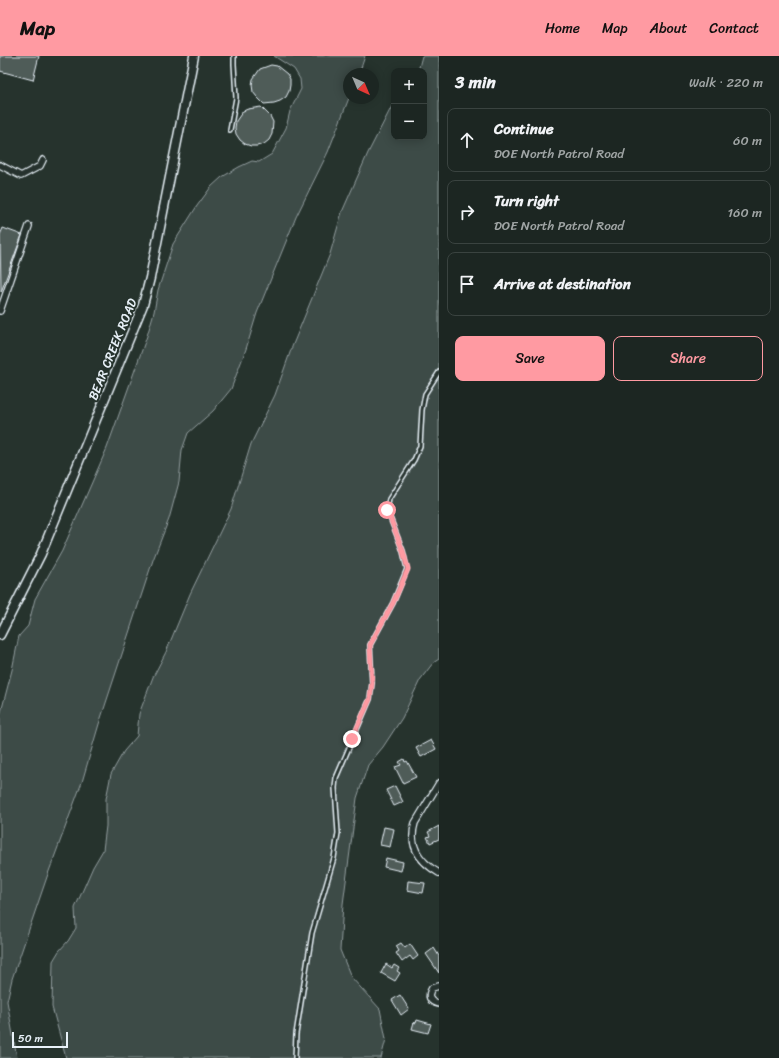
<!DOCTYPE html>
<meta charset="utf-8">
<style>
:root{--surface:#1c2622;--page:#29322f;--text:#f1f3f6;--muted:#a0a5a5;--line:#3a4340;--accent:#ff9aa2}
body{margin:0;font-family:Sriracha,sans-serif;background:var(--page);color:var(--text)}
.controls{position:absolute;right:12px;top:12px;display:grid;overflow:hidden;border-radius:8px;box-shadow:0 2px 10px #0003}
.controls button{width:36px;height:36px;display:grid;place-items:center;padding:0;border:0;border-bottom:1px solid var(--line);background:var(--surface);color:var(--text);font:20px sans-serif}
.compass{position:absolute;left:343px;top:12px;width:36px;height:36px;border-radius:50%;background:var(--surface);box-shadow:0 2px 10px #0003;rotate:136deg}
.scale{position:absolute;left:12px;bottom:10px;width:56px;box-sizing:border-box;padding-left:4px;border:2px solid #e8f1f8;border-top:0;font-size:11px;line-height:14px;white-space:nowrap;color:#e8f1f8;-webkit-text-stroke:3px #26332d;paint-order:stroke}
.stop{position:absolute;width:12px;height:12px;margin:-9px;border:3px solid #ff9aa2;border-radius:50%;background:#fff}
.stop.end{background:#ff9aa2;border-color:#fff;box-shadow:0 1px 4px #0008}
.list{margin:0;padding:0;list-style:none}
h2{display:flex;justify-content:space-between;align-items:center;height:52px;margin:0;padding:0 16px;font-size:17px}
h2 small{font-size:13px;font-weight:400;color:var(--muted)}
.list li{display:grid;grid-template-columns:26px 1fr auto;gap:12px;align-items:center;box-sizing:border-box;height:64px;margin:0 8px 8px;padding:0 8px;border:1px solid var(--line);border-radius:8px}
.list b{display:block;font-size:15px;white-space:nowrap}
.list p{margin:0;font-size:13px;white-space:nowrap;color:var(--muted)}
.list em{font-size:13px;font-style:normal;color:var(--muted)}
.actions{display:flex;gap:8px;padding:12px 16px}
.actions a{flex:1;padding:9px 0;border:1px solid var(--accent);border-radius:8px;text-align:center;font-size:14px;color:var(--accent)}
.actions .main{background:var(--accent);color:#111}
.icon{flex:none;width:22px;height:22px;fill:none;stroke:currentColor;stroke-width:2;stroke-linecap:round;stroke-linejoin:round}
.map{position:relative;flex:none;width:439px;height:1002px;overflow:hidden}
header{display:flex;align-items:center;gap:24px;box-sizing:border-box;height:56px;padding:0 20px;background:var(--accent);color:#111}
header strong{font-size:19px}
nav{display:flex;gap:22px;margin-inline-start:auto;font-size:14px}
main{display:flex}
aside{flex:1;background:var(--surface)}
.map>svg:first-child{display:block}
.green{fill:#3e4b47;stroke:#939ea0}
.building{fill:#505c59;stroke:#e8f1f8}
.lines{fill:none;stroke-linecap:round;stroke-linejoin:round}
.lane-casing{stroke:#e8f1f8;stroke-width:6}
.street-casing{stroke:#e8f1f8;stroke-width:8}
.secondary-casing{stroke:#e8f1f8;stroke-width:11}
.lane{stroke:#26332d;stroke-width:3}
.street{stroke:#26332d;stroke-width:5.5}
.secondary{stroke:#26332d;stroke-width:8}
.route{stroke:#ff9aa2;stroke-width:5}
.labels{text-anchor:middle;stroke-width:4;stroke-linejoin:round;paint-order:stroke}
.street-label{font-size:13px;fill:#e8f1f8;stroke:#26332d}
</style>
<header>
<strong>Map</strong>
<nav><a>Home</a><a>Map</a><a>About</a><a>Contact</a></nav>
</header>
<main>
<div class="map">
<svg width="439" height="1002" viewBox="0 0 439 1002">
<rect width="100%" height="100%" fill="#26332d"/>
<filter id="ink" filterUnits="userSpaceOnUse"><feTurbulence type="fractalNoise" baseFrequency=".025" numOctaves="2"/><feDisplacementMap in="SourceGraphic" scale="8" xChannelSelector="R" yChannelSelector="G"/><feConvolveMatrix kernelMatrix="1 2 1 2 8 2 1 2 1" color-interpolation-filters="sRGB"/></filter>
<g filter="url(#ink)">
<g class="green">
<path d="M274 0H365L359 18H349V42L328 96 296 161 257 257 246 293 231 333 213 355 188 377 182 394 179 426 169 463 153 504 99 668 82 726 48 818 12 923 7 945 17 1002H0V660L12 614 19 580 28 570 35 543 62 495 107 392 147 280 154 256 158 234 173 188 197 150 211 131 222 121 239 111 252 105 259 106 272 98 286 72 290 55 301 33 300 23 294 13Z"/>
<path d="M422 0H439V603L433 607 420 624 402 662 383 691 368 709 357 742 343 848 340 894 351 921 380 953 386 983 381 1002H66L52 951 53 905 59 895 68 885 76 872 75 852 93 811 103 794 106 770V743L111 718 124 695 137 680 139 658 153 621 166 596 190 538 231 453 251 388 275 339 292 291 330 198 342 156 368 97 394 46V81H424V15H418Z"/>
</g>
<g class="building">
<path d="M0 0H39L33 24 0 15Z"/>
<path d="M271 9 277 10 287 18 290 23V29L289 35 286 41 280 45 274 47 264 48 257 41 253 36 252 29 253 23 260 13Z"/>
<path d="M261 51 270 60 273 66 272 78 269 84 264 88 257 90H251L245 88 240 84 236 78 235 72 236 65 243 55 248 53Z"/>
<path d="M3 172 22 179 1 236 0 179Z"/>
<path d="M431 684 436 693 421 701 416 692Z"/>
<path d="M404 703 405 706 407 705 416 721 403 727 395 711 401 709 399 706Z"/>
<path d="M395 730 403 746 394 750 386 734Z"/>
<path d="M439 770V783L430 787 427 781 430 780 428 776Z"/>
<path d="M384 771 394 773 390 791 380 789Z"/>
<path d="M386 802 403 806 401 815 384 811Z"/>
<path d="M408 825 425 827 423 837 407 834Z"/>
<path d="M401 887 405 892 410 888 418 900 413 904 410 900 402 906 396 897 399 895 396 890Z"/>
<path d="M434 892 439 900V917L426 898Z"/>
<path d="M386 908 392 912 394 909 399 912 397 915 400 917 395 925 381 917Z"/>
<path d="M400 939 409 953 401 959 392 944Z"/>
<path d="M417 964 431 968 428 977 412 973 414 966 416 967Z"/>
</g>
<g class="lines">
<defs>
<g id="lane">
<path d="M230 74 236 42 234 8V0"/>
<path d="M295 1002 296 978 312 877 334 802 338 777 335 732 336 722 370 643 372 627 370 589 393 547 407 513 403 495 387 454 389 443 414 404 420 390 422 354 425 338 439 316"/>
</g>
<g id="street">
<path d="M0 109 21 120 40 110 43 104"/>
<path d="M0 255 29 170"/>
<path d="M439 727 415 767C408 790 420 806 439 817"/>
<path d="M439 930 432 932C427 940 429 946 439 948"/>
</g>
<path id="secondary" d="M0 579 41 498 143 249 150 222 194 0"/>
</defs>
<use href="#lane" class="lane-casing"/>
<use href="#street" class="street-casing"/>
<use href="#secondary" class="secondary-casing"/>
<use href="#lane" class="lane"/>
<use href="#street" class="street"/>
<use href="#secondary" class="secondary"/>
</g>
</g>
<g class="lines" filter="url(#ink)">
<path class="route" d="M352 683 370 643 372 627 370 589 393 547 408 513 403 495 387 454"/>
</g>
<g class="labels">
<g class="street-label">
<text transform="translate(112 293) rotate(-68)" y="5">BEAR CREEK ROAD</text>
</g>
</g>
</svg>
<div class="controls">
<button>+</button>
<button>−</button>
</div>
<svg class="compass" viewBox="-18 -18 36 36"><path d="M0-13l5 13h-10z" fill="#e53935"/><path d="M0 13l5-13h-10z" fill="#a0a5a5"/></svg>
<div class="scale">50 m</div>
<div class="stop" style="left:387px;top:454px"></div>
<div class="stop end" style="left:352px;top:683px"></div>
</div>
<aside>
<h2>3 min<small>Walk · 220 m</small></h2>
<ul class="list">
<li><svg class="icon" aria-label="ahead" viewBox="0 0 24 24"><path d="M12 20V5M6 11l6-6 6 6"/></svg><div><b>Continue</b><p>DOE North Patrol Road</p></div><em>60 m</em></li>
<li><svg class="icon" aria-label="right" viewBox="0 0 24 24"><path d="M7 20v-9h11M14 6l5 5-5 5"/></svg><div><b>Turn right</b><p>DOE North Patrol Road</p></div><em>160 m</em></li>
<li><svg class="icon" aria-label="arrive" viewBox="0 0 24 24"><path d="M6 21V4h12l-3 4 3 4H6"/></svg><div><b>Arrive at destination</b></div></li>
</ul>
<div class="actions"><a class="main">Save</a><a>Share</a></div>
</aside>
</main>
